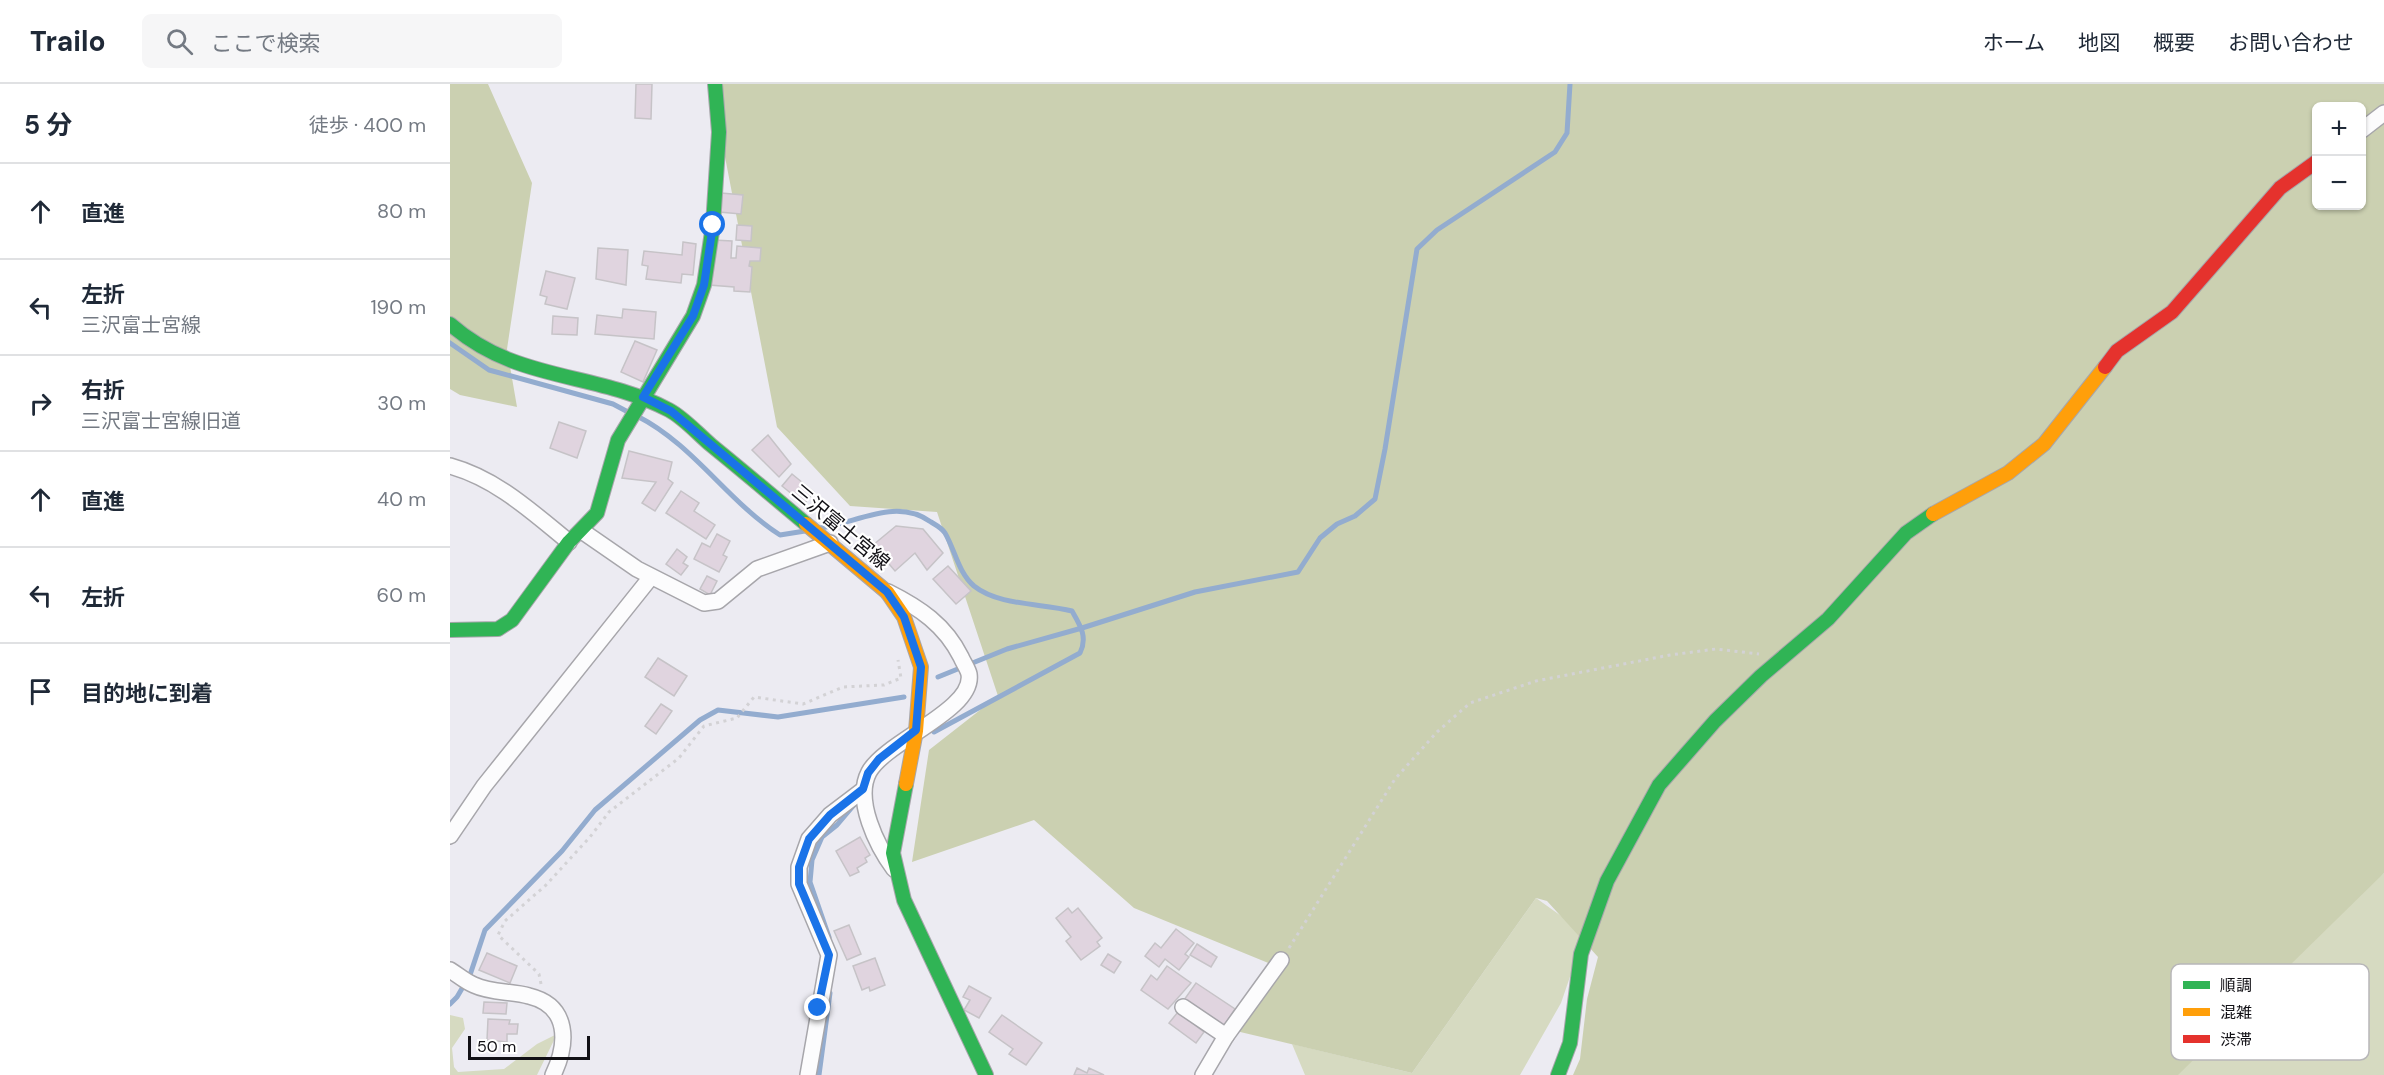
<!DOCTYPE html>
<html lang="ja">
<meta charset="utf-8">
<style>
:root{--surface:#fff;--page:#f6f6f7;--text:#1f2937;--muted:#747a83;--line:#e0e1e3}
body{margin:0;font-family:"DM Sans","Noto Sans JP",sans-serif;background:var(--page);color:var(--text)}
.controls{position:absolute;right:18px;top:18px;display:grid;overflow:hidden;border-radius:9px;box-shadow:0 2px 4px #0004}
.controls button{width:54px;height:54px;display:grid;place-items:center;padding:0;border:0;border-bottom:2px solid var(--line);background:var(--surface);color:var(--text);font:30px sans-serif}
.scale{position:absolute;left:18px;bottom:15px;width:122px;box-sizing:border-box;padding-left:6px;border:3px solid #111015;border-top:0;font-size:16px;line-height:21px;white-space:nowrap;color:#111015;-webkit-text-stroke:4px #fff;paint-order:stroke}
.stop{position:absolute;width:18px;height:18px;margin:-14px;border:4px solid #1a73e8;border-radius:50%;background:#fff}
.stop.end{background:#1a73e8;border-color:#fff;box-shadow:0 2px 6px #0008}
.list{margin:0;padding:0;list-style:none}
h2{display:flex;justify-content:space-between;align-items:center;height:78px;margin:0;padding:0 24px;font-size:26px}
h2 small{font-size:20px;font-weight:400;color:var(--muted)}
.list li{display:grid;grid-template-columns:39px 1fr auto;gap:18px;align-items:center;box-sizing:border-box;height:96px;padding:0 24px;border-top:2px solid var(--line)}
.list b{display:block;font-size:22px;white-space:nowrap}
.list p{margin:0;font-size:20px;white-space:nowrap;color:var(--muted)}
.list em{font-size:20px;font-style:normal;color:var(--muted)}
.icon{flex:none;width:33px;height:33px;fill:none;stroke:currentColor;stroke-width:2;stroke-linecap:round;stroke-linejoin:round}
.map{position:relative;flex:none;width:1934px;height:991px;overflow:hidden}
header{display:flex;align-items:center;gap:36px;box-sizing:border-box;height:84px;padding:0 30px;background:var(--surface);border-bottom:2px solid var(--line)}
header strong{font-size:28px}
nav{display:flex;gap:33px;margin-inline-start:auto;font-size:21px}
.search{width:420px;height:54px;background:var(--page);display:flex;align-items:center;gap:15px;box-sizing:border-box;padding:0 21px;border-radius:9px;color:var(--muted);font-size:22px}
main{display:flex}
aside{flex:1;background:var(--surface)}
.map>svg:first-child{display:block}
.green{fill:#d6dac1}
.forest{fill:#cbd0b1;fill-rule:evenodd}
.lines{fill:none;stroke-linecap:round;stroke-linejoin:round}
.stream{stroke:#93accf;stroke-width:5}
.building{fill:#e0d4df;stroke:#c6c3c7;stroke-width:1.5}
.street-casing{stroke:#a7a6ab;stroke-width:18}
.fast-casing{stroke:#a7a6ab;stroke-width:16}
.slow-casing{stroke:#a7a6ab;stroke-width:16}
.jam-casing{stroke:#a7a6ab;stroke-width:16}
.path{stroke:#d3d2d5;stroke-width:3;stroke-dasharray:3 4.5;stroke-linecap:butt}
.street{stroke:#fcfcfd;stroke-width:15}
.fast{stroke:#30b455;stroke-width:14}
.slow{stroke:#ff9f0a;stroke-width:14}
.jam{stroke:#e5322d;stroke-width:14}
.route{stroke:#1a73e8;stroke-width:8}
.labels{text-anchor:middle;stroke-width:4.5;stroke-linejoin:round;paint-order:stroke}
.street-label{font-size:20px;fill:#111015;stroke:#fff}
.key{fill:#fff;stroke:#b8b7b9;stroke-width:1.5}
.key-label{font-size:16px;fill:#111015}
</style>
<header>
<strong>Trailo</strong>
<div class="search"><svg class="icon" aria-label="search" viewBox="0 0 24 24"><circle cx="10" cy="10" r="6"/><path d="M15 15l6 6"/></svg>ここで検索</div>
<nav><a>ホーム</a><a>地図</a><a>概要</a><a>お問い合わせ</a></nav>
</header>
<main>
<aside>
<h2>5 分<small>徒歩 · 400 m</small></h2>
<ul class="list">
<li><svg class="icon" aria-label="ahead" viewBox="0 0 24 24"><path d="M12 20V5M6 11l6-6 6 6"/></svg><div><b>直進</b></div><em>80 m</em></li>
<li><svg class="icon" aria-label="left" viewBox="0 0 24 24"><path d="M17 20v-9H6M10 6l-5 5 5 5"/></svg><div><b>左折</b><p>三沢富士宮線</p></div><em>190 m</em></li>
<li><svg class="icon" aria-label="right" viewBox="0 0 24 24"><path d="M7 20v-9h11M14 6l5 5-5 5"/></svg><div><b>右折</b><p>三沢富士宮線旧道</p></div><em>30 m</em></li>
<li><svg class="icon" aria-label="ahead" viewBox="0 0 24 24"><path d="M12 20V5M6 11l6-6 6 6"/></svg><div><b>直進</b></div><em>40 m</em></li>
<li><svg class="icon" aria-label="left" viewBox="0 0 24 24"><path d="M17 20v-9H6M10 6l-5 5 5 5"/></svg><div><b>左折</b></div><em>60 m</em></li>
<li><svg class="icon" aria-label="arrive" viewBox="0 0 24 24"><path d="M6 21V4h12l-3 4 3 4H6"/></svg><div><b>目的地に到着</b></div></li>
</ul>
</aside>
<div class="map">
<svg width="1934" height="991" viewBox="0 0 1934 991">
<rect width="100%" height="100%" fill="#ecebf2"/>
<g class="green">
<path d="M1934 789V991H1681Z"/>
<path d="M1086 814 1135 849 1111 919 1070 991H855L842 960 962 989Z"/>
<path d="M0 931 13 934 15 945 2 964 4 983 8 988 54 985 87 960 107 950 87 991H0Z"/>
</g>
<g class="forest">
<path d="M0 0H38L82 99 57 265 67 323 10 311 0 305Z"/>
<path d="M261 0H1934V789L1728 991H1123L1130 975 1137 915 1148 873 1097 817 1086 814 962 989 786 947 833 885 684 824 584 736 462 778 479 666 548 612 487 428 400 422 327 343ZM1866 22H1912V122H1866Z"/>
</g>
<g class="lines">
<g class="stream">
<path d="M0 259 39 286 163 320 178 328"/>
<path d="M187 332C244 361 277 417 330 451L355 447"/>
<path d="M370 444C407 439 446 413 481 438 486 441 492 444 495 449 505 466 508 488 524 502 549 522 592 519 622 527 630 541 638 553 630 569L484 648"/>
<path d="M488 593 557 565 632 544 745 508 848 488 870 454 887 440 905 432 925 415 935 365 967 165 987 146 1105 68 1117 49 1120 0"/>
<path d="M379 853 360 798 362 776 372 753 387 741 404 721"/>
<path d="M0 920 7 913 20 891 35 846 112 767 145 726 250 636 268 626 328 633 454 613"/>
<path d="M369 991 380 909"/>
</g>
</g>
<g class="building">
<path d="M186 0H202L201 35 185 34Z"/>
<path d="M271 109 293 111 291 130 269 128Z"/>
<path d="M287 141 302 142 301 157 286 156Z"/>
<path d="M263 156 282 157 281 174H286L287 162 311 164 310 177H300L299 182 302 183 300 208 284 207V203L259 201Z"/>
<path d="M233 158 246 160 243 191 232 190 231 199 196 195 198 182 192 181 194 167 232 171Z"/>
<path d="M148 164 178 166 176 201 146 195Z"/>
<path d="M96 187 125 194 117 225 95 220 97 213 90 211Z"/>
<path d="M173 225 206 228 204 255 145 250 147 231 172 234Z"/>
<path d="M103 232 128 234 127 251 102 250Z"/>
<path d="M185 257 207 266 193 298 171 288Z"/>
<path d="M109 338 136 347 127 374 100 364Z"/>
<path d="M318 351 341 380 329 393 302 366Z"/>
<path d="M179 367 222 378 218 395 223 399 205 427 192 419 206 398 172 394Z"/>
<path d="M342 390 364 408 354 420 332 402Z"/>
<path d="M231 407 249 419 244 427 265 441 256 455 216 429Z"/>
<path d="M446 442 473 445 493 469 477 486 465 469 445 487 423 461Z"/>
<path d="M267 450 280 457 273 471 277 473 269 488 244 475 252 459 260 463Z"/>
<path d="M227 465 237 473 233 479 238 482 231 491 216 480Z"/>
<path d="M498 482 521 507 506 520 483 495Z"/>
<path d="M257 492 267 497 260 511 250 505Z"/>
<path d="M208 574 237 592 224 612 195 593Z"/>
<path d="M211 620 222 627 206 650 195 642Z"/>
<path d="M410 753 420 771 415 774 417 778 407 784 409 788 400 792 386 767Z"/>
<path d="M618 824 622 829 628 824 652 854 647 858 650 862 631 876 616 857 621 853 606 834Z"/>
<path d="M399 841 411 870 397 876 384 847Z"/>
<path d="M726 845 744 859 735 870 739 873 729 886 715 875 709 883 695 872 705 859 711 864Z"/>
<path d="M747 860 767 873 761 883 740 871Z"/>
<path d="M37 869 67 882 60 899 29 886Z"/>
<path d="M658 870 671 878 664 889 651 881Z"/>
<path d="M425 874 435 901 420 907 419 903 412 906 403 882Z"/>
<path d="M717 882 741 899 718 925 691 906 701 891 707 896Z"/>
<path d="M746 899 785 925 774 942 734 916Z"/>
<path d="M519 902 541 914 529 934 514 926 520 916 513 913Z"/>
<path d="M34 918 57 919 56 930 33 929Z"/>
<path d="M728 928 754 948 746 959 719 939Z"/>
<path d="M552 931 592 959 576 981 559 970 563 965 539 948Z"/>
<path d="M38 935 60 936 59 940H68L67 950H57V958L37 956Z"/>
<path d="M627 984 637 989 639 984 654 991H624Z"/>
</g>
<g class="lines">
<defs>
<g id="street">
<path d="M1912 46 1934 29"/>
<path d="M0 382C47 395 82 428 119 458"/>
<path d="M132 447 187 485 254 519 268 517 307 485 380 459"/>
<path d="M438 508C470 524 495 541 511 573 513 578 518 585 519 590 525 626 436 657 419 688 404 716 427 762 444 785"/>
<path d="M0 752 34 702 201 493"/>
<path d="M0 886C8 891 16 898 24 901 41 909 61 907 79 912 120 922 118 960 103 991"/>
<path d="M733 923 776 952"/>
<path d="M358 991 379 871 349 800V783L359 755 380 731 413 706"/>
<path d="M753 991 776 952 831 876"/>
</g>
<g id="fast">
<path d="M0 240C67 299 145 287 219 326 234 334 248 350 261 361 293 387 325 414 356 440"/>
<path d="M0 546 48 545 62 536 119 458 147 429 168 356 243 232 254 201 263 141 269 48 265 0"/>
<path d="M456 700 443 769 454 816 536 991"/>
<path d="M1108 991 1120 959 1131 870 1157 797 1209 701 1265 637 1311 592 1378 535 1456 449 1483 430"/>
</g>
<g id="slow">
<path d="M1483 430 1558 389 1594 360 1655 283"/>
<path d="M356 440 437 508 454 533 471 583 466 647 456 700"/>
</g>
<path id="jam" d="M1655 283 1667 267 1722 228 1830 104 1866 78"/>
</defs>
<use href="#street" class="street-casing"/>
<use href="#fast" class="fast-casing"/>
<use href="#slow" class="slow-casing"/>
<use href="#jam" class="jam-casing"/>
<g class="path">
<path d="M839 864 945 695 987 648 1020 619 1086 597 1220 571 1266 565 1309 570"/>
<path d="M91 900 89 890 48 851 55 837 96 801 140 753 159 728 229 674 254 642 287 634 304 613 353 620 393 603 434 601 451 594 448 576"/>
</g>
<use href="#street" class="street"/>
<use href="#fast" class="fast"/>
<use href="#slow" class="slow"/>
<use href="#jam" class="jam"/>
</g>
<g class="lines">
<path class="route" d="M263 141 254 201 243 232 193 313 221 327 437 508 454 533 471 583 466 646 429 675 418 689 413 705 380 731 359 755 349 783V800L379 871 368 924"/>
</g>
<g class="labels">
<g class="street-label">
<text transform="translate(391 443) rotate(40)" y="7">三沢富士宮線</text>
</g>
</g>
<rect x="1721" y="880" width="198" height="96" rx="9" class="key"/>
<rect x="1733" y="897" width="27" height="8" fill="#30b455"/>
<rect x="1733" y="924" width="27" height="8" fill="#ff9f0a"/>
<rect x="1733" y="951" width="27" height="8" fill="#e5322d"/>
<g class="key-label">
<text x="1770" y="907">順調</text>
<text x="1770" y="934">混雑</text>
<text x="1770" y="961">渋滞</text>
</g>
</svg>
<div class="controls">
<button>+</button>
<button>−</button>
</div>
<div class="scale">50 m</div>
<div class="stop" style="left:263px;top:141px"></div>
<div class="stop end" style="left:368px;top:924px"></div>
</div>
</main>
